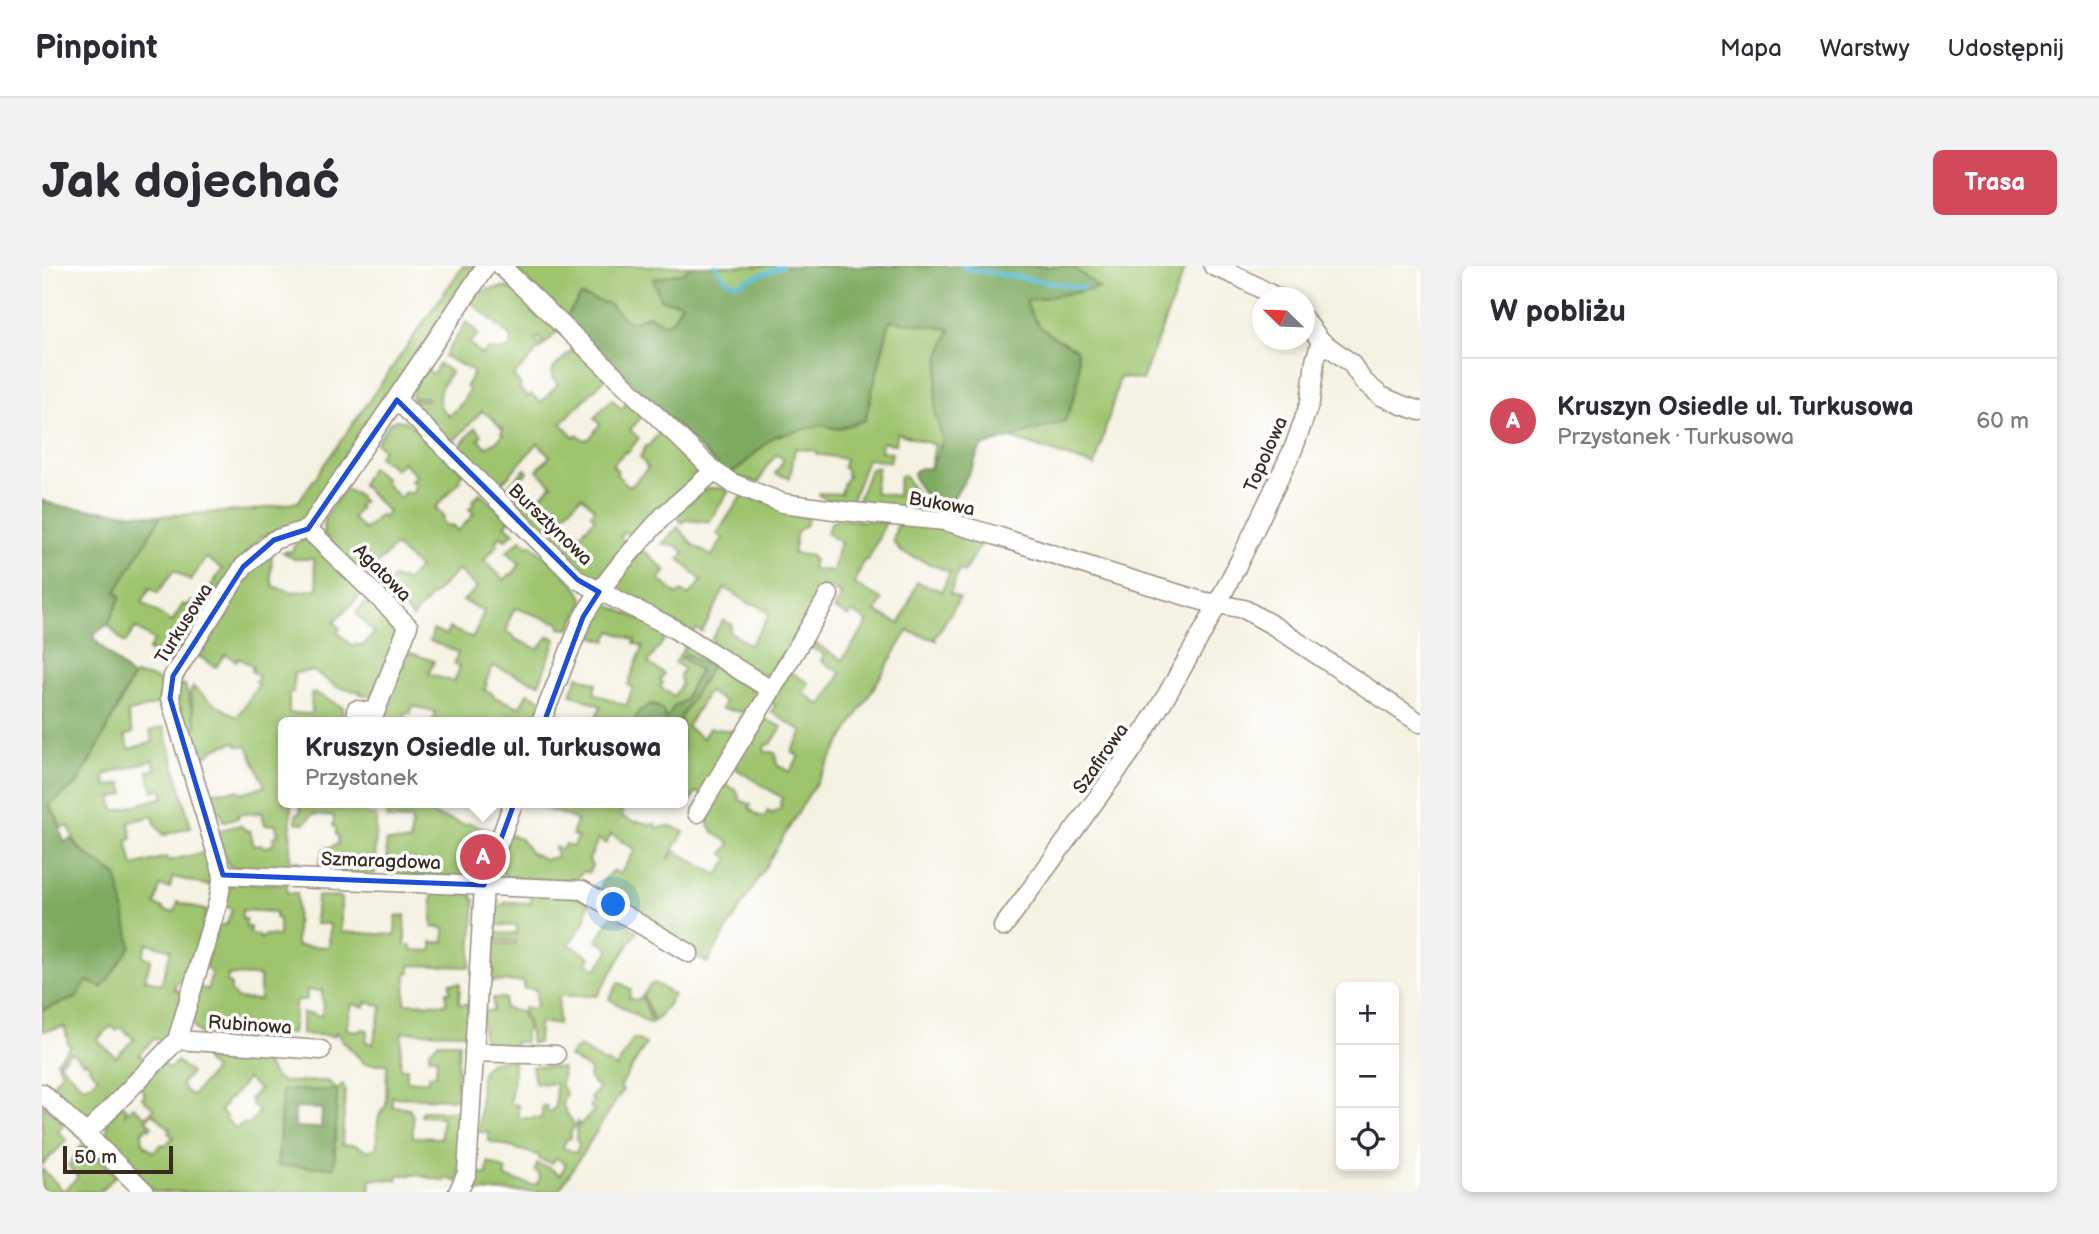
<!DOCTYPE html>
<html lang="pl">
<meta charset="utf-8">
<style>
:root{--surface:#fff;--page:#f2f2f3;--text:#2b2b33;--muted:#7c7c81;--line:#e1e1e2;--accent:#d1495b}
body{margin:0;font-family:"Balsamiq Sans",sans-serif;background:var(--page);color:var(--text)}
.controls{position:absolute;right:21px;bottom:21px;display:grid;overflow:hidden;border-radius:10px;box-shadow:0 4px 10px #0003}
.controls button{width:63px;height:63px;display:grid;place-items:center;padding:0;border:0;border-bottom:2px solid var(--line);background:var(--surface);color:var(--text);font:35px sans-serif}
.compass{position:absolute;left:1210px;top:21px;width:63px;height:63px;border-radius:50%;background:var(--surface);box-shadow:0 4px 10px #0003;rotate:293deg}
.scale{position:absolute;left:21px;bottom:18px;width:110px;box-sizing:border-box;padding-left:7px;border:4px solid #3b2a1e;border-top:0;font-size:19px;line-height:24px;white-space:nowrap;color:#3b2a1e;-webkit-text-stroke:5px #fff;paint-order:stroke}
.you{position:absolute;left:572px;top:639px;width:24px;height:24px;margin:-18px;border:5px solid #fff;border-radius:50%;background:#1a73e8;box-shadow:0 0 0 10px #1a73e833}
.badge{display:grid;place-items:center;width:46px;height:46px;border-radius:50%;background:var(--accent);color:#fff;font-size:23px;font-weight:700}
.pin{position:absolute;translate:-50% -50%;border:4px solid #fff;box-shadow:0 2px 7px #0006}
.popup{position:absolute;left:236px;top:451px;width:410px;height:91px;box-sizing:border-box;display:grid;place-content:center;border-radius:10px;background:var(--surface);filter:drop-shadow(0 2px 5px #0005);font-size:23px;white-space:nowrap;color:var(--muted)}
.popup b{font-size:26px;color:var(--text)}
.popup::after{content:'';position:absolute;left:50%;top:100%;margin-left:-14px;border:14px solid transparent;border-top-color:var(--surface)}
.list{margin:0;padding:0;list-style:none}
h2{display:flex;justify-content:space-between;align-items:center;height:91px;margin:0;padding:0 28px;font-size:30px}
h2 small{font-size:23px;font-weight:400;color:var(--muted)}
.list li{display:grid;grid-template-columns:46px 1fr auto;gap:21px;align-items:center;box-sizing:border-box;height:126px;padding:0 28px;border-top:2px solid var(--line)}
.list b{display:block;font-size:26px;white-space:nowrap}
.list p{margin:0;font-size:23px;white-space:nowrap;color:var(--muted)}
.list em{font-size:23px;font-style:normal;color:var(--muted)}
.icon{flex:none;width:38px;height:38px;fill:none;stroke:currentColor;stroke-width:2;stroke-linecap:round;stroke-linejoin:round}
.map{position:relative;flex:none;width:1378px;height:926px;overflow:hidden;border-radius:10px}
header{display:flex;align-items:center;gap:42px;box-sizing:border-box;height:98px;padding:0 35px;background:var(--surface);border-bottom:2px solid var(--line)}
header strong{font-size:33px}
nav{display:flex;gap:38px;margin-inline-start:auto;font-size:24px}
.intro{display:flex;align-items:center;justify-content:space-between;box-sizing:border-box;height:168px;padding:0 42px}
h1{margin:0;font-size:49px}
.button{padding:18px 32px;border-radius:10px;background:var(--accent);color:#fff;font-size:24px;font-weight:700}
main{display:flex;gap:42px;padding:0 42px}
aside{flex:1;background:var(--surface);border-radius:10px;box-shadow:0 4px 10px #0003}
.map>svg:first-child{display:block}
.green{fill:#9ec46e;stroke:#6c7746;stroke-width:2;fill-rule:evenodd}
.forest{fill:#7eaa61;stroke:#5c6a40;stroke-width:2;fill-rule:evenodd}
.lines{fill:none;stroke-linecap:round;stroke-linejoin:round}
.stream{stroke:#57bbd6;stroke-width:4.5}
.minor-casing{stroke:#988e80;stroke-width:21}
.minor{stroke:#fff;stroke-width:18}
.marked{fill:none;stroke:#1d4ed8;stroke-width:5;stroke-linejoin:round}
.labels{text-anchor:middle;stroke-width:7;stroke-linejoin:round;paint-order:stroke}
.street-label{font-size:19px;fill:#3b2a1e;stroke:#fff}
</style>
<header>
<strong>Pinpoint</strong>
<nav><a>Mapa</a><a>Warstwy</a><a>Udostępnij</a></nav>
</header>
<div class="intro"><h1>Jak dojechać</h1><a class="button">Trasa</a></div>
<main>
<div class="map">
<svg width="1378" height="926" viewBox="0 0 1378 926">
<rect width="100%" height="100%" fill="#fff"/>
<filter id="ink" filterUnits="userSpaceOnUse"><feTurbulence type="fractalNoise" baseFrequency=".0143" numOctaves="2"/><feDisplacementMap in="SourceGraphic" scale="14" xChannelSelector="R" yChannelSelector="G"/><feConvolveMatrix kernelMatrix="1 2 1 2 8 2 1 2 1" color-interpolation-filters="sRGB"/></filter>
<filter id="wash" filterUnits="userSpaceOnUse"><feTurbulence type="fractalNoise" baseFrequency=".00686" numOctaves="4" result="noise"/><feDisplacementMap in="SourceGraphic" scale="28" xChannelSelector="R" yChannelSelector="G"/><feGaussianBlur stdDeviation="1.57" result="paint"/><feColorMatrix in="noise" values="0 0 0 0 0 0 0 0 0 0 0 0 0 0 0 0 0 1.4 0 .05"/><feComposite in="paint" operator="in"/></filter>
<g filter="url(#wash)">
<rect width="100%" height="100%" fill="#f5f2e2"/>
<g class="green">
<path d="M421 0H437L263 254 218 271 201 291 176 326 168 322 180 303 164 292 148 315 132 304 116 327 108 322 100 336 130 356 141 338 146 340 149 335 165 346 131 397 106 385 112 374 93 362 83 377 80 375 66 358 79 330 74 326 119 250 211 244 256 236Z"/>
<path d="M470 0H650L642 6 640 37 630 55 623 58 606 49 597 54 585 55 567 38 523 52Z"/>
<path d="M674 0H740L695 18 684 14Z"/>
<path d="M1030 0H1144L1100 114 1078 111 1053 200 969 172 1023 155 1034 83C1006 68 995 65 983 35L1056 22Z"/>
<path d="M462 21 478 25 516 65 503 78 497 71 493 74 497 79 500 77 502 79 497 84 493 85V88L471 110 479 119 477 122 486 131 489 128 499 137 516 118 510 112 511 103 535 79 564 112 519 157 532 171 535 168 542 174 548 172 558 158 552 152 570 133 579 143 590 132 603 147 588 164 597 172 586 186 584 185 570 199 576 205 574 208 588 221 606 202 598 191 604 180H606L621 163 656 198 655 207 651 213 594 270 582 266 578 271 583 276 584 281 559 311 548 313 518 290 522 285 498 260 493 265 466 236 469 232 461 225 483 203 486 206 479 212 482 216 477 221 485 229 484 233 488 236H492L510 219 495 204 508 190 496 177 459 218 453 213 451 215 456 219 451 223 414 184 433 162 440 169 436 173 445 181 451 176 453 177 461 169 459 167 461 164 451 153 440 145 407 180 372 139 370 134H385L384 131 370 132 371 122 383 103 391 108 397 98 409 106 398 123V129H396L399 142 407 150 419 138 427 124 424 120 431 108V105L402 90 425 55 436 69 427 77 440 89 446 83 456 85 468 82 470 72 428 35C438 23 448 23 462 21ZM540 230 553 243 549 248 553 253 537 269 529 261 523 267 513 257Z"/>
<path d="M848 54 909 63 898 90 893 148 901 175 888 203 893 179 855 167 853 178 840 176 839 185 850 187 848 196 825 193 810 234C799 238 786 236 777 229V227L799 228 802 216 806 211 804 204 801 201 803 193 774 188V185L753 182 748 212 733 208 742 194 735 188 724 201 717 217 684 208 695 204 730 171 781 159 796 163 823 154Z"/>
<path d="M354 154 362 155 369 159 421 207 417 212 419 214 393 242 402 251 400 253 404 260 410 259 416 265 432 248 427 243 432 238 430 235 438 227 468 254 463 259 472 267 464 273 458 270 454 274 456 278 442 294 462 314 468 308 470 309 478 298 465 286 479 273 486 280 489 278C504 292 538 317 542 336L528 363 518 362 517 357 473 342 465 358 467 359 464 366 471 369 473 373 496 383 507 370 514 373 497 418 451 400 443 417 445 418 442 424 450 427 452 431 478 441 485 427 500 433 494 456H483L468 450 465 456H389L394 449 392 445 371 440 368 447 364 446 362 452 366 454 365 456H336L358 399 362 401 367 386 392 395 387 408 412 416 418 401 412 398 416 386 388 375 391 364 404 369 407 362 431 372 442 345 421 335 435 322 416 304 375 345 371 352 341 322 352 311 356 315 359 312 364 316 377 302 353 280 326 307 323 305 320 309 282 269C278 251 294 236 303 223L313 227 321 235 316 240 318 243 310 252 323 264 338 249 341 251 346 246 319 218 329 202 344 213 342 216 358 232 363 226 370 227 374 219 369 215 374 209 361 196 354 203 336 191 341 183 334 177 348 156Z"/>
<path d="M836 201 832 226 855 230 858 210 862 209 874 227 881 243 879 245 818 239 816 234 828 203Z"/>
<path d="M669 222H681L687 225 667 256 643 254 640 257 633 248 662 224Z"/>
<path d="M703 230 761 246 760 249 766 253 765 258 755 266 751 287 770 290V294H772L770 303 791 305 797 278 800 277 795 273 789 271 785 266 789 257 793 253 841 256 843 258 826 294H822L812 318 838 332 840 334 834 346 858 358 875 316 900 325 908 306 857 285V282C846 275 855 266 855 258L896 262 934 270 931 275 939 277 922 306 917 303 908 328 918 332 893 372 894 374 866 365 665 697 558 626 560 616 571 604 578 608 593 584 569 568 564 578 556 573 547 594 550 600 546 607 541 605 532 615 468 612 464 611 457 601 466 568 478 572 489 587 503 593 515 591 513 581 521 583 523 578 531 581 536 571 530 569 535 554 490 537H576L574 543 581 546 580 551 595 557 596 555 609 559 614 558 615 562 629 560 642 566 626 593H628L633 585 676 609 687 592 681 588 688 577 672 567 665 555H663L666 549 661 546 682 517 695 525 698 534 709 539 707 542 717 550 722 551 726 545 731 548 733 545 737 544 739 540 738 536 740 532 694 503 695 501 691 498 719 451 740 461 729 478 724 479 722 482 723 486H730L734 488 735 499 748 506 757 490 749 486 761 466 729 446 733 439 729 435 747 405 767 417 761 427 771 433V436L780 438 799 407 779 395 782 389 768 381 771 376 800 394 826 356 810 346 807 351 792 343 800 329 782 319 778 325 782 328 731 407 721 409 668 378 671 374 669 373 681 354 690 359 687 365 708 379 728 348 712 337 710 339 683 322 660 366 654 363 651 367 575 326 573 317 597 285 605 287 624 305 617 313 635 329 640 325 646 330 660 315 637 293 643 287 635 280 620 278 636 261 651 279 670 290 681 272 675 268 676 266 698 232Z"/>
<path d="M263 272 319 323 315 328 317 331 292 356 298 362 295 366 311 381 314 378 321 380 332 367 314 347 323 337 327 340 333 337 357 364 331 430 318 428 319 426 295 421 271 405 252 407 251 427H247V447L268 448 270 446 269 428 273 427 301 441 299 456H242V537H249L248 595 258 596 257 605 192 602 186 599 174 565 198 559 205 565 208 564 212 580 220 579 222 581 229 580 232 576 231 571 236 570 234 558 223 559 220 546C212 548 204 547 196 549V552L181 555 179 546 170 547 164 529C176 524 185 526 197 524L199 527 223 520 205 480H196L194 476 174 482 163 491 161 482 152 485 135 432 136 418 143 419 155 462 148 427 151 421 167 434 195 451 217 418 213 416 217 410 209 405 211 401 197 392 194 395 183 388 174 401 153 388 205 306 228 284C233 296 225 310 232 321L253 326 276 323 271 293H252L241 286 250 285 252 280Z"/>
<path d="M563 339H567L625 366 624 371 606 397 622 408 618 414 621 417 618 421 632 430 639 419 638 409 642 403 633 397 645 377 671 393 668 398H663L644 388 640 392 658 404C653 415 646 423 643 434L633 440 626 452H623L621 444 614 439 592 454V456H558L559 453 554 451 559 440 529 428 536 410 554 417 552 427 584 440 591 421 586 419 601 380 592 377 593 374 569 365 564 375 550 370 542 365 557 342Z"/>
<path d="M673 394 708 421 713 432 709 444 701 446 679 443 683 436 666 426 645 461 661 472 667 462 692 465 696 469 659 528 654 526 649 534 646 533 645 541 620 537H640V456H636Z"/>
<path d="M92 409C115 411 126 414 116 438L85 447 91 467 83 470 87 483 111 476 108 465 122 461 149 561 122 569 114 560 111 550 87 556 90 573 85 574 91 600 124 591 126 595 167 585 172 618 168 620 131 611 128 622 118 620 113 639 121 642 122 645 133 646 136 636 165 645 145 716 135 715 132 723 141 727 128 768 123 775 112 773 97 788 104 794 45 855 41 856 7 823 20 806 14 796 29 780 26 778 23 761 0 765V744L34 732 75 610C53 594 34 588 27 560L18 562 15 552 6 539 35 518 58 477ZM111 494 114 503 106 505 111 525 119 523 122 531 73 545 69 532 83 528 80 517 65 521 62 509ZM105 677 129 684 119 718 103 713 109 693 101 690ZM69 760 74 764 79 761 92 773 74 791 55 774ZM29 786 42 797 44 796 48 800 47 802 56 811 48 819 45 818 41 821 17 797Z"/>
<path d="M259 537H329L324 544 325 549H334L333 608 277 606V597L282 583 296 578V570L294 569V562L291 560 292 550 271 548 263 557 254 556V548L258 547Z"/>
<path d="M347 537H386L384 543 392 547V549L425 559 427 557 453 566 435 612 346 609 344 575 368 576 370 554 345 553 344 548H350V539Z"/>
<path d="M194 617 245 618V627H255L254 680 287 681 288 658H273L275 630 299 631V666L353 669 354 650 363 649V679H370V684L390 685V676H402V662L390 661V624L427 627 433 634 428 701 368 699V707H364L363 737 404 738V726H408V717H418L417 738H428L426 767 360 766 358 802H365V815H386L387 809H394L395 791H387L388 784 397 776H417L414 833 350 831V840L367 842 371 850V871L399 872 400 851 379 850 380 845H413L425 851 416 916 405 912 403 915 375 909H356L355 914 329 913 328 926H113L70 886 66 879 65 858 79 838 84 842 83 848 91 840 103 851 112 843 100 832 103 828 98 821 121 797 127 803 135 795 149 807 139 818 144 826 151 829 172 804 163 795 168 789H204L210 792 217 789 234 812 241 816 286 815 295 824 301 818 303 824 300 879C304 879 311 878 315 880 323 883 324 887 334 882 338 868 331 849 344 840L345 798H323L298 772 299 768 294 766 293 770 260 768V747L272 748V750H279L282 735 280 734V725L265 724V734H254L250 767H240L241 774 159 769C142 754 152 740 157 721L165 724 170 707 163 701 175 660 185 658 190 643 180 639 186 622ZM200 644 233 646V652L237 653V670L223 669 219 673 216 669 210 668 208 667V661H204V653H200ZM186 709 218 710V734L196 733 189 726V718L185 717ZM324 736 340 740 331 778 324 776 326 764 320 763 318 766 304 763 310 738 323 741ZM205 813 217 823 208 833 211 836 209 838 217 846 208 858H199L194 863 184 853 185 851 178 845 184 838 183 836 188 831 189 833ZM240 824H295L292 901 236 899ZM111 847 128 863 126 866 131 871 123 880 120 878 111 886 101 877 100 866 105 861 107 863 110 860 104 854Z"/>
<path d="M489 626 528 628 547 635 543 655 527 678 548 691 545 696 555 703 568 683 555 675 570 649 595 665 555 730H517L516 758 497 757 496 777H488C490 761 482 755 481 742H494V723H482V716L442 715V706H452V703H442L444 677 474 678V675L454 674V667L475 668V660L454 659 455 642 464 636 489 637Z"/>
<path d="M577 716 589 724 587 732 595 734 600 731 610 756 608 758 567 733Z"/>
<path d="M613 717 632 729 616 753 612 755 601 729 608 719Z"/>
<path d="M451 732H463L462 742 479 746 486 761 483 766V776H473L472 782C437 779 440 779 441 745H451Z"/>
<path d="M591 773H595L604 778 578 821 581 824 516 926 426 925 434 905 445 909 446 896 464 904 463 911 490 919 496 917 498 911 496 906 493 905 495 898 508 902 518 909 524 898 514 892 510 897 498 894 496 889 447 875V866H437L439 812C441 794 455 794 470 793L472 803 468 838 476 839V852H500V840H505V845H508L513 842 514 818 493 817 490 800 521 802 519 820 524 827 520 839 533 860 529 865V872L524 874 521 882 534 887 537 878 534 873 535 856 538 859 552 845 548 840 552 836 548 832 557 823 547 812 548 804 526 790 537 780 564 798 566 796 574 802Z"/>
<path d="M0 837 22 858 16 866 25 874 0 899Z"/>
<path d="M40 879H43L74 909 58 926H0V903L22 925 36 911 26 900Z"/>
</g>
<g class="forest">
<path d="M650 0H674L684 14 695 18 740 0H1030L1057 22 984 35C995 65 1006 68 1034 83 1042 109 1033 130 1023 155L939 181C930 203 920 222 904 241 888 234 876 227 871 208 876 201 880 201 888 203L901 175 893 148 894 121 898 90 908 63 848 54 823 154 796 163 781 159 731 171 695 204 684 208 523 52 539 30 567 38 585 55 597 54 605 49 623 58 630 55 640 37 619 34 611 13 642 6Z"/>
<path d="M0 234 15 240 119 250 74 326 79 330 66 358 54 367 52 373 90 411 58 477 35 518 7 539 15 552 22 576 30 573 37 583 75 610 89 680 60 722 45 715 34 732 0 744Z"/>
<path d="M644 388 663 398 670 399 636 456H592L597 445 610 438 621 444 623 452H625L632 440 643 434C646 423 653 415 658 405L640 392Z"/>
<path d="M240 824H295L292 901 236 900ZM253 842 280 843 279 862 253 861Z"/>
</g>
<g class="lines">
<g class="stream">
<path d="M674 0 684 14 695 18 740 0"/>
<path d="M921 0 926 3 1041 22"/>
</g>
</g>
</g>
<g filter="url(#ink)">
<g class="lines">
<defs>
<g id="minor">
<path d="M459 0 672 205 690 217 741 237 800 245 903 255 955 270 1065 306 1160 335 1202 343 1232 360 1378 457"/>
<path d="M1171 0 1197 11 1236 32"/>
<path d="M1262 53 1279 75 1309 97 1321 115 1339 130 1360 139 1378 145"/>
<path d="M355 134 536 314 629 361 729 424"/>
<path d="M266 263 366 360 333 447 314 444"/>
<path d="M499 456 541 351 557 326 580 296 622 249 672 205"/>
<path d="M655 547 787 329"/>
<path d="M181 609 540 624 647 687"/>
<path d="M961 661 1089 486 1126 427 1164 360 1200 290 1252 181 1268 136 1273 95 1279 75"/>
<path d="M135 774 279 784"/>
<path d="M432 786 514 789"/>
<path d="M0 827 44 868"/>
<path d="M103 926 44 868 135 774 176 636 181 609 128 432 131 410 201 301 232 274 266 263 444 0"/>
<path d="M416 926 425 907 442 619 471 537"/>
</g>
</defs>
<use href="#minor" class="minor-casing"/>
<use href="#minor" class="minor"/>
</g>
</g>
<path class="marked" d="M355 134 536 314 557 326 541 351 442 619 181 609 128 432 131 410 201 301 232 274 266 263Z"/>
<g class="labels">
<g class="street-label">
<text transform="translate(1223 188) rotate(-66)" y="7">Topolowa</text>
<text transform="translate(900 237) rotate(10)" y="7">Bukowa</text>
<text transform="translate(509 258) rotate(44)" y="7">Bursztynowa</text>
<text transform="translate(341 306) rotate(45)" y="7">Agatowa</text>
<text transform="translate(141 357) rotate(-58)" y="7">Turkusowa</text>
<text transform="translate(1058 492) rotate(-55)" y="7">Szafirowa</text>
<text transform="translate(339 594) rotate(2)" y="7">Szmaragdowa</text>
<text transform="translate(208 758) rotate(4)" y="7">Rubinowa</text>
</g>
</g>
</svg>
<div class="controls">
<button>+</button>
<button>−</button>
<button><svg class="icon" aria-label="locate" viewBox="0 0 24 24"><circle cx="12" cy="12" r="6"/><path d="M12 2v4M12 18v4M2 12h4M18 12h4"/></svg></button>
</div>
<svg class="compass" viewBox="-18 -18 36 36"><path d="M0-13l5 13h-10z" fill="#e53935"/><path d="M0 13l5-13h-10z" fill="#7c7c81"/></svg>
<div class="scale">50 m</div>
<div class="you"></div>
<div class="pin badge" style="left:441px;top:591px">A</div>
<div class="popup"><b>Kruszyn Osiedle ul. Turkusowa</b>Przystanek</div>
</div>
<aside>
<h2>W pobliżu<small></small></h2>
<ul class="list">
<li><span class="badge">A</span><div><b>Kruszyn Osiedle ul. Turkusowa</b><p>Przystanek · Turkusowa</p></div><em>60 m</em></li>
</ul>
</aside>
</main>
